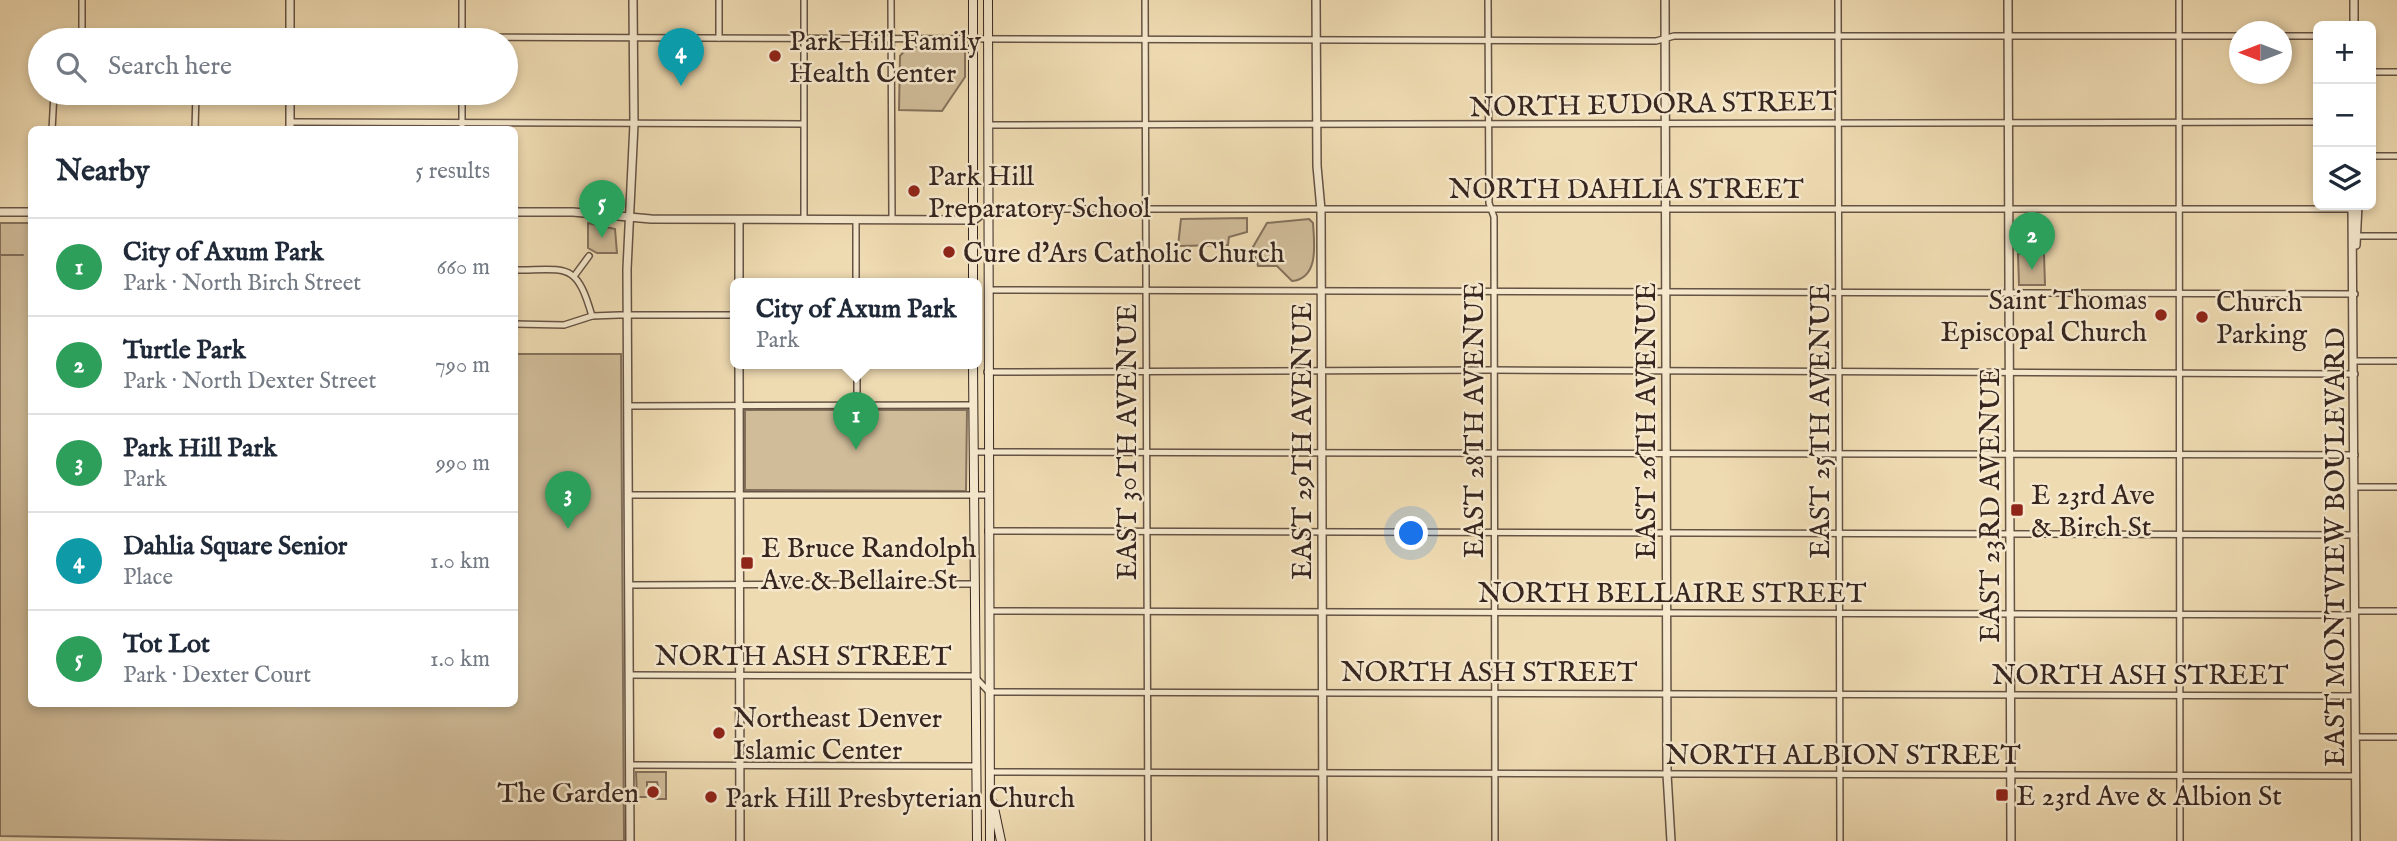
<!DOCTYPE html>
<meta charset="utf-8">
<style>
:root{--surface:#fff;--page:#f2f2f3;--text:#1f2937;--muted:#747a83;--line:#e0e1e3;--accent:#db2777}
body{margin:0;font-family:"IM FELL English",serif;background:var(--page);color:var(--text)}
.controls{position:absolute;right:21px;top:21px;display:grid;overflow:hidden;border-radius:10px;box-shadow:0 4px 10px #0003}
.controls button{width:63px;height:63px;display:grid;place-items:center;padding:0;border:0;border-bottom:2px solid var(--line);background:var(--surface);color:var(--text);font:35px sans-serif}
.compass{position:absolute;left:2229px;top:21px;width:63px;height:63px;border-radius:50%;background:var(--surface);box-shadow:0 4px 10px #0003;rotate:270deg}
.you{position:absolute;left:1412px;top:534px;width:24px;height:24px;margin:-18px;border:5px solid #fff;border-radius:50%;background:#1a73e8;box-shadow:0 0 0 10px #1a73e833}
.badge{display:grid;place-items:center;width:46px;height:46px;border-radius:50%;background:var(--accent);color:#fff;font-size:23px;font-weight:700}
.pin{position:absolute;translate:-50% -58px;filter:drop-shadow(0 2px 4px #0008)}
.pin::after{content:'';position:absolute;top:37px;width:24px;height:21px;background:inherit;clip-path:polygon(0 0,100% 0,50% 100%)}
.popup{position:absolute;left:730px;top:278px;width:252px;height:91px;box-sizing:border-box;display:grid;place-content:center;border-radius:10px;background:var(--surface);filter:drop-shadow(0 2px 5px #0005);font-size:23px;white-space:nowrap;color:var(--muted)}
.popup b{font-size:26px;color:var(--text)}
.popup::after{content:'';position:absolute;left:50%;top:100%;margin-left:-14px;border:14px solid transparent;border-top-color:var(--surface)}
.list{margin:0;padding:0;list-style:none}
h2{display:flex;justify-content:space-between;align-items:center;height:91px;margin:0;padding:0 28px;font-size:30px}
h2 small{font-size:23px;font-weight:400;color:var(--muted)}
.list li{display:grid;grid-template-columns:46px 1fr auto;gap:21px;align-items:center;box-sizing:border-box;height:98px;padding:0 28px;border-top:2px solid var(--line)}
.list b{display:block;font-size:26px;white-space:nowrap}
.list p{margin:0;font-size:23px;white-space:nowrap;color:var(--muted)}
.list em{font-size:23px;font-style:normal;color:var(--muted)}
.icon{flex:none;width:38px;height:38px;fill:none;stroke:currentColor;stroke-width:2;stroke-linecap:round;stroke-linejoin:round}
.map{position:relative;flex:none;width:2397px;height:841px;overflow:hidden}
.search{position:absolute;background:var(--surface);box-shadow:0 4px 10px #0003;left:28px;top:28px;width:490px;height:77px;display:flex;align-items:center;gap:18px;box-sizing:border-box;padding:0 24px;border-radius:38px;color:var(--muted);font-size:26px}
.panel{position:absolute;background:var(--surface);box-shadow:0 4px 10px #0003;left:28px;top:126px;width:490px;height:581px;border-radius:10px}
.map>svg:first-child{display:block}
.green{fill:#d0bc99;stroke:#84715c;stroke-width:2}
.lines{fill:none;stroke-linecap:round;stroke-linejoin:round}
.stream{stroke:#806d5a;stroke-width:2}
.minor-casing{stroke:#655344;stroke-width:8}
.tertiary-casing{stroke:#655344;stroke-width:10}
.secondary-casing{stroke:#372620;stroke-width:10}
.minor{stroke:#f5e8cd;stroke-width:5}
.tertiary{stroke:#f5e8cd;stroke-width:7}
.secondary{stroke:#f5e8cd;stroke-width:8}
.poi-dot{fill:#8f2418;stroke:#f5e8cd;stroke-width:2.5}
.labels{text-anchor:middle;stroke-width:5;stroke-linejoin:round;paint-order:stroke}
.poi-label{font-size:28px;fill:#372620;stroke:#f5e8cd;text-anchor:start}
.street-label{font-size:28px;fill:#372620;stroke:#f5e8cd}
</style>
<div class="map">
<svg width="2397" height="841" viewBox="0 0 2397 841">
<rect width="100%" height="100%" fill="#efdbb2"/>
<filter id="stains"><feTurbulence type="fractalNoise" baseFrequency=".00286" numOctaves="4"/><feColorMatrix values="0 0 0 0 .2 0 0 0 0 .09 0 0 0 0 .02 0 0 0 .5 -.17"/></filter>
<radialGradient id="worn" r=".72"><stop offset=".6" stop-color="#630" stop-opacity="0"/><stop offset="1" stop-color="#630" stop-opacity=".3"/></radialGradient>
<g class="green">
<path d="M921 46 965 47V77L942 111 899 110 900 56 906 49Z"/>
<path d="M1247 218V232L1229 237 1228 245 1178 246 1181 219Z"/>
<path d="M1309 219 1313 223C1314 242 1320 278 1292 281L1277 266H1258L1253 247 1267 223Z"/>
<path d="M0 223H31L32 704H514L515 354H621L624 841H288L0 836Z"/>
<path d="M588 223 615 229 617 253H597L588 248Z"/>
<path d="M2018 254H2044L2045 285H2019Z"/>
<path d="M745 410H967L966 491 745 490Z"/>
<path d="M636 772H666V799H656V795L660 794 657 782H647V797H637Z"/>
</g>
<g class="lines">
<path class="stream" d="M0 255H23"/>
<defs>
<g id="minor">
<path d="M462 0V40"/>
<path d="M719 0V38"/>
<path d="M891 0 892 219"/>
<path d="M1145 0 1148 841"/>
<path d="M1488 0 1489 203 1494 217 1495 841"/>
<path d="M1838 0 1840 841"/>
<path d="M2179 0 2180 841"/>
<path d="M82 36 1656 41 1674 36H2240"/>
<path d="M2282 36H2318"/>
<path d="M82 40V0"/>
<path d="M2371 72H2397"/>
<path d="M462 93V130"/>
<path d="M290 122 803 124"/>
<path d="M989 125 2318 122"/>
<path d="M52 130 54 93"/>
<path d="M195 130 196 93"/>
<path d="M2371 156H2397"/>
<path d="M988 209H2353"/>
<path d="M804 219V0"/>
<path d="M856 220V284"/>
<path d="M2355 236H2397"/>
<path d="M514 270C568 270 576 261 592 316"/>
<path d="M575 275 589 256"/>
<path d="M988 290 2355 294"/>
<path d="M514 324 564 325 592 316 619 315H735"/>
<path d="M2355 361H2397"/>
<path d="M857 364V405"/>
<path d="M987 372 1494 370 2355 374"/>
<path d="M628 406 973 405"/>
<path d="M973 452 2355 455"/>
<path d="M2355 487H2397"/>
<path d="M629 495H989"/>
<path d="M988 531 2355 535"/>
<path d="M629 585 974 584"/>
<path d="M989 611 2355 615"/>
<path d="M2355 611H2397"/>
<path d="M629 675 974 676 989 692 2355 696"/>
<path d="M2356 737H2397"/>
<path d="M629 765 974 766"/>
<path d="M989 772 2356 776"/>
</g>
<g id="tertiary">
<path d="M290 0V40"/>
<path d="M1316 0 1317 166 1321 210 1323 841"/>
<path d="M1665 0 1667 774 1671 841"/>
<path d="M2008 0 2011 841"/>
<path d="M2354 0V26"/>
<path d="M290 93V130"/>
<path d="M2352 205 2356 841"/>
<path d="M0 212H32"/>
<path d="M514 212H573L651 219 974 220 988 209"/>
<path d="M2356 245 2358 205"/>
<path d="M739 284V220"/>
<path d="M739 364 740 841"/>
<path d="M630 841 627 269 634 124 633 0"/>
</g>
<g id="secondary">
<path d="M988 0 990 841"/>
<path d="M973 284V0"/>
<path d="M973 364 977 841"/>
<path d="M993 803 1001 841"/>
</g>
</defs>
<use href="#minor" class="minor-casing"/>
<use href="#tertiary" class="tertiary-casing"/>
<use href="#secondary" class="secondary-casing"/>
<use href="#minor" class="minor"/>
<use href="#tertiary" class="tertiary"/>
<use href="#secondary" class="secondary"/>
</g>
<g class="poi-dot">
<circle cx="775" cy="56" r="7"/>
<circle cx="914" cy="191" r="7"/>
<circle cx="949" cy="252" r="7"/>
<circle cx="2161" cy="315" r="7"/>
<circle cx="2202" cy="317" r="7"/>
<rect x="2010" y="503" width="14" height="14" rx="3.5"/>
<rect x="740" y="556" width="14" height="14" rx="3.5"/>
<circle cx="719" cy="733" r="7"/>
<circle cx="653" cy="792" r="7"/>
<rect x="1995" y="788" width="14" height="14" rx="3.5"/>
<circle cx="711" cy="797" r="7"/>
</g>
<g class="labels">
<g class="poi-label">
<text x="789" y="50">Park Hill Family<tspan x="789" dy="32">Health Center</tspan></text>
<text x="928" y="185">Park Hill<tspan x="928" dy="32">Preparatory School</tspan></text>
<text x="963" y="262">Cure d'Ars Catholic Church</text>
<text x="2147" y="309" text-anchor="end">Saint Thomas<tspan x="2147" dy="32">Episcopal Church</tspan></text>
<text x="2216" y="311">Church<tspan x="2216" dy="32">Parking</tspan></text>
<text x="2031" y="504">E 23rd Ave<tspan x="2031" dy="32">&amp; Birch St</tspan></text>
<text x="761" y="557">E Bruce Randolph<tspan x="761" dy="32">Ave &amp; Bellaire St</tspan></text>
<text x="733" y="727">Northeast Denver<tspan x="733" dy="32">Islamic Center</tspan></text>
<text x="639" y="802" text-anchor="end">The Garden</text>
<text x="2016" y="805">E 23rd Ave &amp; Albion St</text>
<text x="725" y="807">Park Hill Presbyterian Church</text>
</g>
<g class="street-label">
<text transform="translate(1653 103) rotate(-1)" y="10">NORTH EUDORA STREET</text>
<text x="1626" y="198">NORTH DAHLIA STREET</text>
<text transform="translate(1473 420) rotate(-90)" y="10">EAST 28TH AVENUE</text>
<text transform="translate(1645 421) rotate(-90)" y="10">EAST 26TH AVENUE</text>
<text transform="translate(1819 421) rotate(-90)" y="10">EAST 25TH AVENUE</text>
<text transform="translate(1301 441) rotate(-90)" y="10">EAST 29TH AVENUE</text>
<text transform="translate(1126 442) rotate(-90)" y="10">EAST 30TH AVENUE</text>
<text transform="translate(1989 505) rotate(-90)" y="10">EAST 23RD AVENUE</text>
<text transform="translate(2334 547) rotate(-90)" y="10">EAST MONTVIEW BOULEVARD</text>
<text x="1672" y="602">NORTH BELLAIRE STREET</text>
<text x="803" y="665">NORTH ASH STREET</text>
<text x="1489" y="681">NORTH ASH STREET</text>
<text x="2140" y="684">NORTH ASH STREET</text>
<text x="1843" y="764">NORTH ALBION STREET</text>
</g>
</g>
<rect width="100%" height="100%" filter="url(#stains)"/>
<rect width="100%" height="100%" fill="url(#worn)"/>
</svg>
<div class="controls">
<button>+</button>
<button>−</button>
<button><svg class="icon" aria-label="layers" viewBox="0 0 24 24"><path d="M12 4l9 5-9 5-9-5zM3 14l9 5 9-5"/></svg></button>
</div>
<svg class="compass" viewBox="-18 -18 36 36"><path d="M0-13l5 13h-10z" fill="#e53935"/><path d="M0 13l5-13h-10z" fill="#747a83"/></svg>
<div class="you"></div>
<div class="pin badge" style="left:856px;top:450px;background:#2e9e5b">1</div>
<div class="popup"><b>City of Axum Park</b>Park</div>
<div class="pin badge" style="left:2032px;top:270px;background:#2e9e5b">2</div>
<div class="pin badge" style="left:568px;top:529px;background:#2e9e5b">3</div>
<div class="pin badge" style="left:681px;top:86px;background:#0f9aa8">4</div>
<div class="pin badge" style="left:602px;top:238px;background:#2e9e5b">5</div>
<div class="search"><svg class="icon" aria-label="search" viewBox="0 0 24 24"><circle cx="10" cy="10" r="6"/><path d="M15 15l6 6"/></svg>Search here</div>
<section class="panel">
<h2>Nearby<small>5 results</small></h2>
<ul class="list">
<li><span class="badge" style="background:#2e9e5b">1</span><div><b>City of Axum Park</b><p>Park · North Birch Street</p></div><em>660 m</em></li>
<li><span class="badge" style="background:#2e9e5b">2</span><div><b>Turtle Park</b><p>Park · North Dexter Street</p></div><em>790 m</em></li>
<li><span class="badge" style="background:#2e9e5b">3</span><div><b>Park Hill Park</b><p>Park</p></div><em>990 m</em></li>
<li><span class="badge" style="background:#0f9aa8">4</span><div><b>Dahlia Square Senior</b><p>Place</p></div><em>1.0 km</em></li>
<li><span class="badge" style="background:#2e9e5b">5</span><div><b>Tot Lot</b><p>Park · Dexter Court</p></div><em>1.0 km</em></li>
</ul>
</section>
</div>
